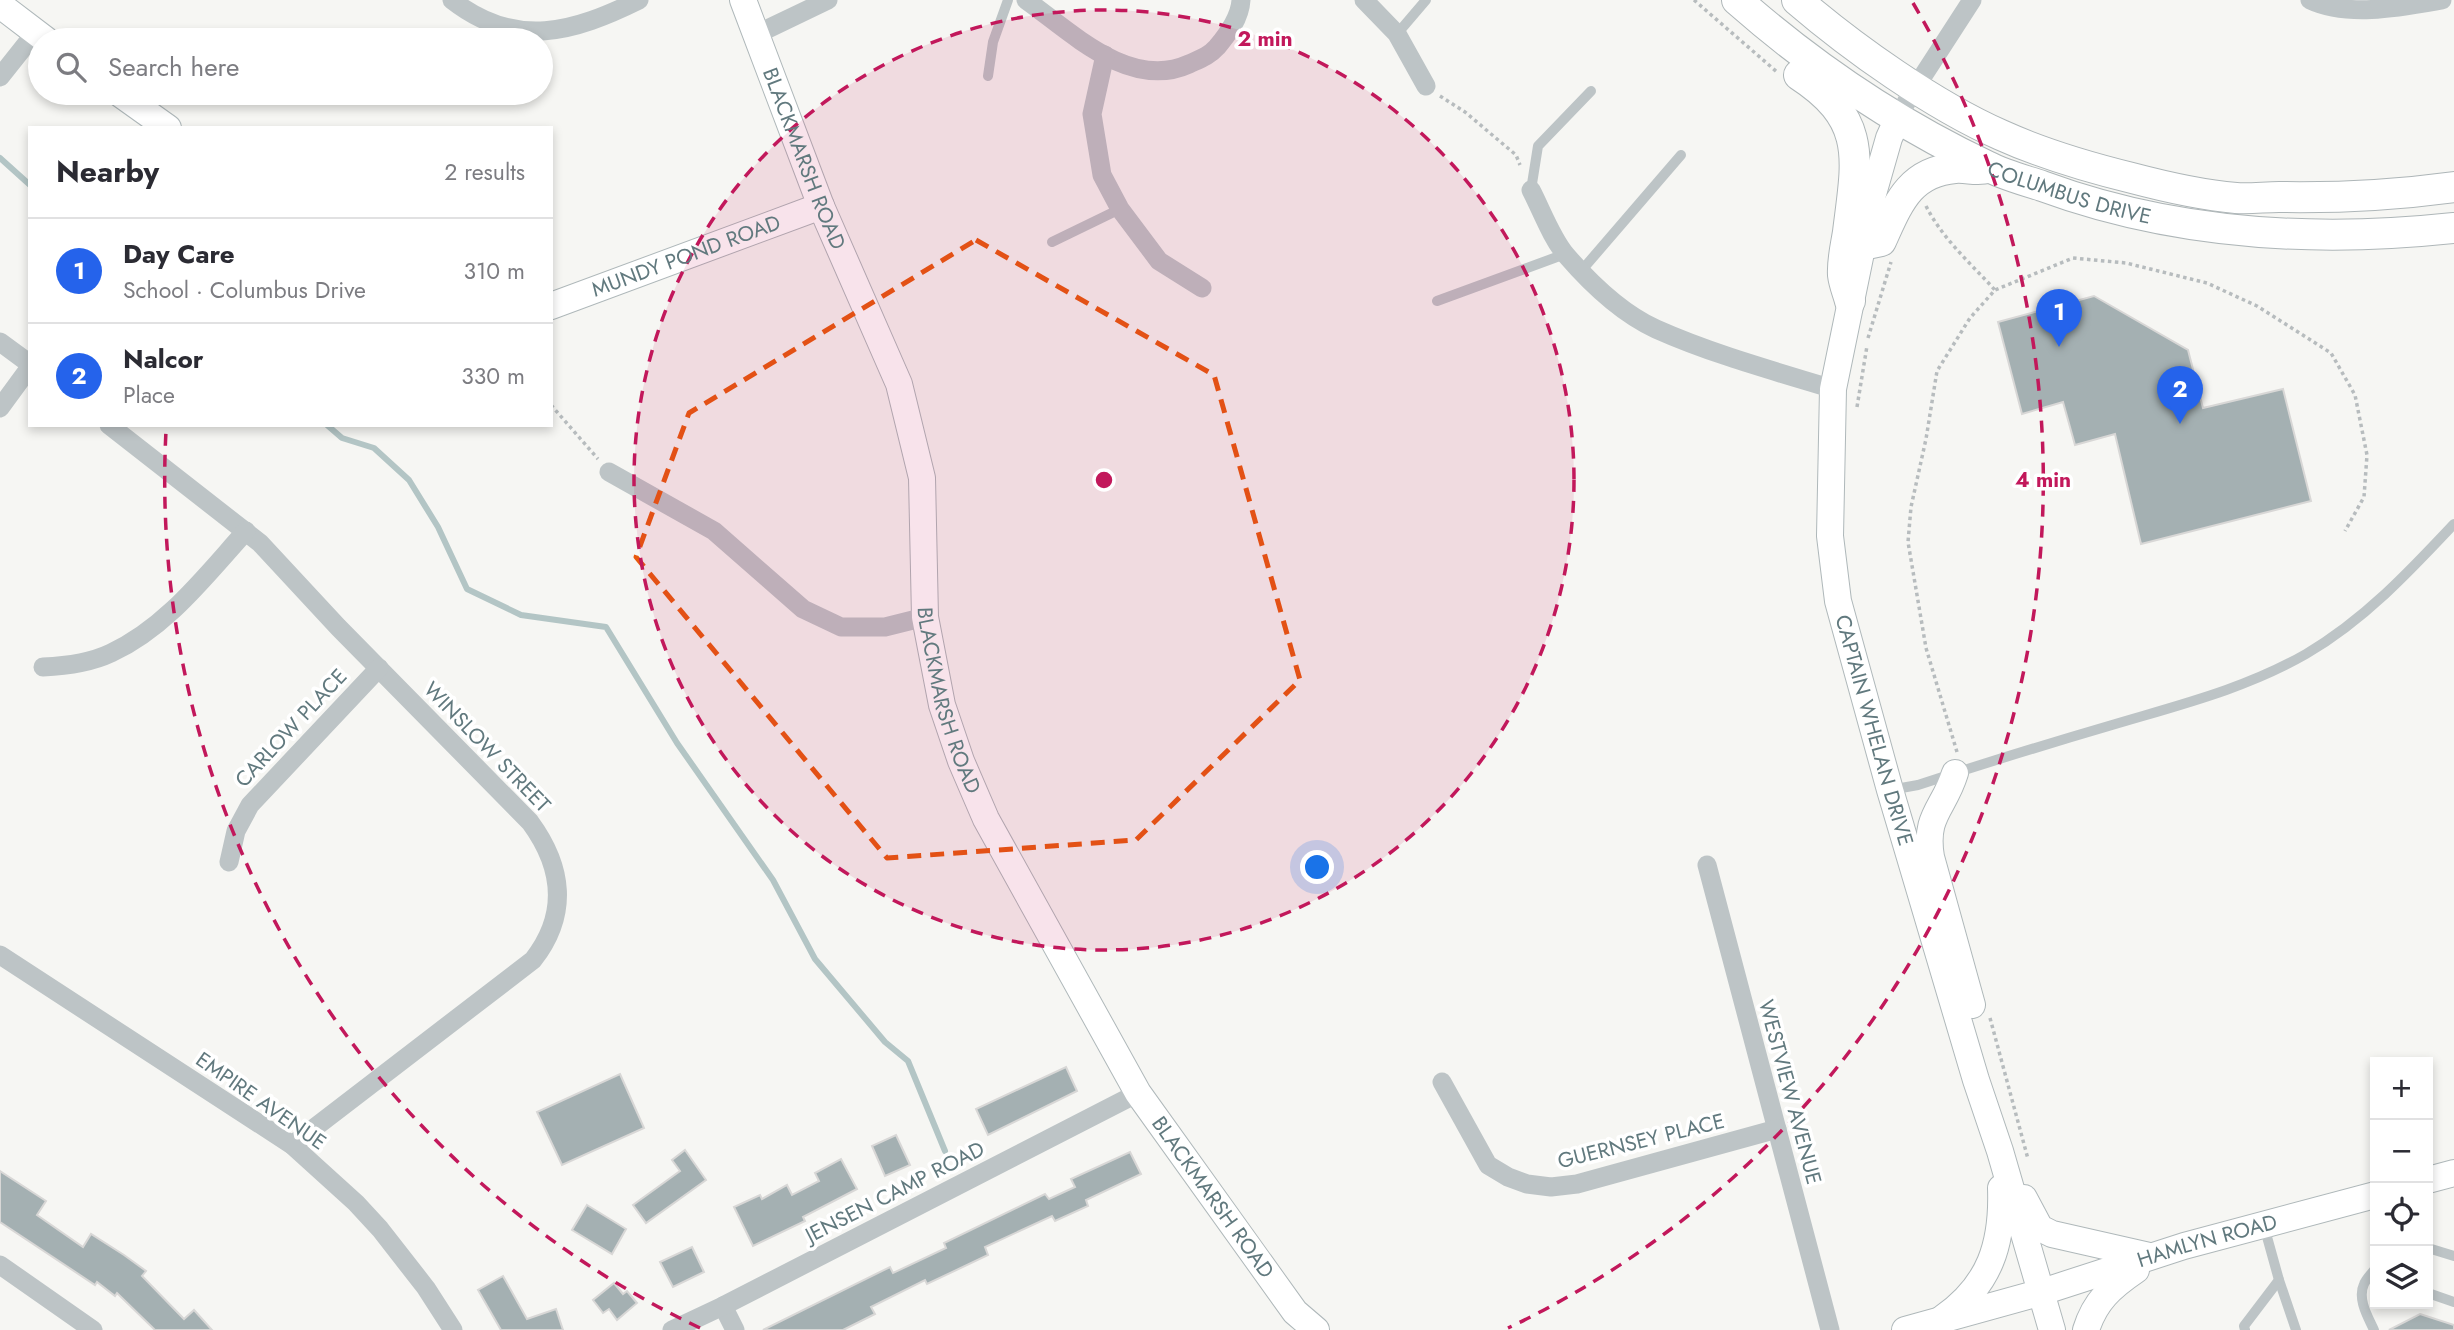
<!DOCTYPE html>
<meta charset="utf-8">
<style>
:root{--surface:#fff;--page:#f2f2f3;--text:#2b2b33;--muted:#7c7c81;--line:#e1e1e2;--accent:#2563eb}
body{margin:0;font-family:Jost,sans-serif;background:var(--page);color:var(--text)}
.controls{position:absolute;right:21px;bottom:21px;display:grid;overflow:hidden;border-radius:0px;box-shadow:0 4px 10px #0003}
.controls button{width:63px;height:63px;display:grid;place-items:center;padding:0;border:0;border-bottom:2px solid var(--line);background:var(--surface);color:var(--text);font:35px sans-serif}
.you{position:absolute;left:1318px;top:868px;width:24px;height:24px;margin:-18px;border:5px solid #fff;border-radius:50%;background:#1a73e8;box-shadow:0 0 0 10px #1a73e833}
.badge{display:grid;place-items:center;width:46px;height:46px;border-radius:50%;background:var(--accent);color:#fff;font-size:23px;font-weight:700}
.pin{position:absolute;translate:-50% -58px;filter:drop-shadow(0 2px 4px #0008)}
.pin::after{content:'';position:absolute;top:37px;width:24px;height:21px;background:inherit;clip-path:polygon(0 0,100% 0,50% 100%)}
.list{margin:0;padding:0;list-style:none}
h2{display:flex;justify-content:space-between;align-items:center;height:91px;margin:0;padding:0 28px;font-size:30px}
h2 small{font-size:23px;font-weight:400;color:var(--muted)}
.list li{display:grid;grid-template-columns:46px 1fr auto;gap:21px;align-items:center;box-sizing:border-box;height:105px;padding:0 28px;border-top:2px solid var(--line)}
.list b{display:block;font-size:26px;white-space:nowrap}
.list p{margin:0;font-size:23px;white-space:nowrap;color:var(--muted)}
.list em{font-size:23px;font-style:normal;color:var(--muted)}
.icon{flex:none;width:38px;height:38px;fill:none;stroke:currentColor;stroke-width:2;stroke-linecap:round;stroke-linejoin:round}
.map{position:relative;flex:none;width:2454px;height:1330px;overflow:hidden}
.search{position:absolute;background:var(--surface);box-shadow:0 4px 10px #0003;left:28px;top:28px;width:525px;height:77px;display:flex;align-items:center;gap:18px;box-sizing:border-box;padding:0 24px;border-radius:38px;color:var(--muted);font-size:26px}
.panel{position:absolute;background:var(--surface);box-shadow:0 4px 10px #0003;left:28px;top:126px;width:525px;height:301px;border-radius:0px}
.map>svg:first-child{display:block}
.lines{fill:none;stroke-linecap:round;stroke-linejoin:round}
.stream{stroke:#b3c5c5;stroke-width:6}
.building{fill:#a4b0b2;stroke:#d8d7d6;stroke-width:2}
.secondary-casing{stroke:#afb8ba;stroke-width:28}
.primary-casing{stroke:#aeb6b8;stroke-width:32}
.path{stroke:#b7bcbe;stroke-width:3.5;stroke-dasharray:3.5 3.5;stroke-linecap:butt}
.lane{stroke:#bdc4c6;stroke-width:10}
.street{stroke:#bdc4c6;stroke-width:19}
.secondary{stroke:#fff;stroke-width:26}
.primary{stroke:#fff;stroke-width:30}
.marked{fill:none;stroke:#e8590c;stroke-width:5;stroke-dasharray:14 9;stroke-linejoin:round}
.ring{fill:none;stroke:#c2185b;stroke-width:3.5;stroke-dasharray:12 9}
.labels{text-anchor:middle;stroke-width:7;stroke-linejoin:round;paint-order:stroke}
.street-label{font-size:21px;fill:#61797e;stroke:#fff}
.centre{fill:#c2185b;stroke:#fff;stroke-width:3.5}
.ring-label{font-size:21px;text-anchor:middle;font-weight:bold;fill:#c2185b;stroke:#fff;stroke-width:7;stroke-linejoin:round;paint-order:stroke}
</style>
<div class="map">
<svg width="2454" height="1330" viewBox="0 0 2454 1330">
<rect width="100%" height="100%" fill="#f6f6f3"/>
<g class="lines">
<g class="stream">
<path d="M0 158 30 185"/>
<path d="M327 425 342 438 374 448 409 480 438 527 467 589 521 615 606 627 677 743 773 880 815 959 885 1042 908 1061 945 1151"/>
</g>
</g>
<g class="building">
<path d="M2094 296 2188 350 2203 408 2283 389 2311 501 2141 544 2115 434 2075 445 2063 402 2022 414 1998 322Z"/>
<path d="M1066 1067 1077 1091 988 1135 976 1109Z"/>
<path d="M620 1074 644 1128 562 1165 537 1112Z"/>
<path d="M896 1135 910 1165 885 1176 872 1146Z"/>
<path d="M685 1150 706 1180 646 1223 633 1205 680 1171 672 1160Z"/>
<path d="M1130 1152 1141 1174 1086 1200 1088 1206 1055 1221 1052 1216 985 1247 988 1255 927 1284 925 1280 871 1307 875 1314 843 1330H763L890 1267 893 1273 946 1248 944 1243 1045 1194 1049 1199 1075 1187 1071 1179Z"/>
<path d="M841 1159 857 1189 803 1217 805 1221 753 1246 734 1207 760 1195 762 1199 787 1185 792 1195 819 1181 815 1173Z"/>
<path d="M0 1171 46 1201 37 1215 83 1247 91 1234 124 1255 146 1271 142 1276 184 1319 194 1310 212 1330H155L117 1293 115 1296 97 1282 95 1285 0 1222Z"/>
<path d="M587 1205 626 1229 612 1254 572 1230Z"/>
<path d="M692 1247 704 1272 673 1287 660 1262Z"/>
<path d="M503 1276 527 1319 556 1309 563 1330H501L478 1290Z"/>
<path d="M614 1283 623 1294 627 1291 637 1303 617 1320 609 1309 603 1313 593 1300Z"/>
<path d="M2420 1314 2454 1325V1330H2389Z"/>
</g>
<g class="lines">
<defs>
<g id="secondary">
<path id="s1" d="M743 0 821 206 899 384 922 478 925 617 942 705 961 761 986 819 1138 1093 1295 1312 1316 1330"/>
<path d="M0 5 46 40"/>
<path d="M119 93 168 128"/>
<path id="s2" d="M1898 118 1889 138 1873 194 1833 389 1830 536 1838 601 1890 790 1976 1080 2000 1151 2052 1330"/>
<path id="s3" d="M551 306 821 206"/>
<path d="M1955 773C1944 809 1924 815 1931 857L1972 1005"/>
<path d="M2428 1180 2454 1173"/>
<path d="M2024 1198 2040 1228 2052 1234 2149 1256"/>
<path d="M1943 1318C1990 1285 2003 1244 2001 1188"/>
<path id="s4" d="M1905 1330 2042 1292 2184 1246 2375 1195"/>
<path d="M2086 1330C2095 1301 2111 1287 2136 1270"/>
</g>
<g id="primary">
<path id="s5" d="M1737 0C1812 66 1896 123 1987 166 2004 175 2024 180 2042 186 2175 235 2314 243 2454 228"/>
<path d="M1797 0C1853 48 1933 105 2001 135 2043 154 2087 167 2132 178 2166 187 2201 195 2236 198 2250 199 2265 197 2279 197 2338 198 2395 195 2454 187"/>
<path d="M1799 75C1868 120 1857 159 1848 232 1846 245 1842 261 1843 275 1844 284 1848 293 1850 301"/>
<path d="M1862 245 1881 241C1898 204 1909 172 1955 168 1967 167 1976 171 1988 168"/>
</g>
</defs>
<use href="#secondary" class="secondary-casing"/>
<use href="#primary" class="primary-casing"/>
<g class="path">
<path d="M1694 0 1777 72"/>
<path d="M1440 96 1465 112 1516 155 1520 165"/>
<path d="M1926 206C1942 238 1971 264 1995 290"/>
<path d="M1868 338 1891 262"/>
<path d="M551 405 598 459"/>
<path d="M1857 407 1867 346"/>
<path d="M1957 752 1926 648 1908 542 1911 507 1926 439 1937 371 1970 318 1995 290 2073 258 2126 263 2207 283 2257 306 2331 353 2355 395 2367 455 2364 497 2345 531"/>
<path d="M1990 1018 2028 1159"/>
</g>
<g class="lane">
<path d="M1397 34 1426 0"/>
<path d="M988 76 993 42 1008 0"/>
<path d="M1531 190 1538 146 1591 91"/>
<path d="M1052 242 1120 209"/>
<path d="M1582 270 1681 155"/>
<path d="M1437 301 1565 254"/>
<path d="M1890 790 1918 785C1982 764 2047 744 2112 725 2179 705 2245 689 2306 654 2364 620 2409 572 2454 524"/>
<path d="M2264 1226 2279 1280 2296 1330"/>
<path d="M2428 1248 2454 1256"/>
<path d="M2428 1293 2454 1302"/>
<path d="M2245 1330 2244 1326 2279 1280"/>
<path d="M2374 1330C2368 1317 2357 1299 2364 1284 2366 1279 2372 1273 2375 1269"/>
</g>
<g class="street">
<path d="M452 0C516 50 574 32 639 0"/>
<path d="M1026 0C1071 32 1130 91 1189 64 1200 59 1209 56 1217 47 1228 34 1240 18 1241 0"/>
<path d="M1364 0 1397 34 1426 86"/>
<path d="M2310 0C2348 18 2402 7 2442 0"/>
<path d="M757 34 828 0"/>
<path d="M1105 55 1092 114 1102 175 1120 209 1159 261 1202 288"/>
<path d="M0 77 35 33"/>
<path d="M1898 118 1908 99 1972 0"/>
<path d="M1531 190C1541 209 1552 239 1566 255 1591 284 1621 313 1656 329 1712 354 1774 371 1833 389"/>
<path d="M0 342 30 364"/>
<path d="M0 408 30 367"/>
<path d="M109 425 260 543 338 627 530 822C563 867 569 914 533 960L292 1145"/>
<path d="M609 472 714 531 803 609 841 627H885L925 617"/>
<path d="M43 667C66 666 90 663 111 653 167 627 206 575 246 531"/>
<path d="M229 862 236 831 250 805 379 668"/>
<path d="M1707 865 1830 1330"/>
<path d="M0 955 292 1145 356 1203 380 1229 426 1288 453 1330"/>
<path d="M1442 1082 1488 1165 1508 1177 1527 1184 1551 1187 1577 1184 1777 1129"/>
<path d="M0 1265 93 1330"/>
<path d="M723 1306 735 1330"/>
<path d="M672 1330 723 1306 1138 1093"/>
</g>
<use href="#secondary" class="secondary"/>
<use href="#primary" class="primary"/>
</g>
<path class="marked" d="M976 240 1214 375 1300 680 1136 840 887 858 636 557 689 413Z"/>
<circle cx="1104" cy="480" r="470" fill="#c2185b" fill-opacity=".12"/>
<g class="ring">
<circle cx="1104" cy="480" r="470"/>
<path d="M700 1328A939 939 0 0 1 166 431M1913 3A939 939 0 0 1 1508 1328"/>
</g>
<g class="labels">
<g class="street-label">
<text dy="7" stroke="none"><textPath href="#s1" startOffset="170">BLACKMARSH ROAD</textPath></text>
<text dy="7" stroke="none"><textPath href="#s5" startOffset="388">COLUMBUS DRIVE</textPath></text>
<text dy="7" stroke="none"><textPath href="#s3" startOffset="144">MUNDY POND ROAD</textPath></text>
<text dy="7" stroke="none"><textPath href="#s1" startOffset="737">BLACKMARSH ROAD</textPath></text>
<text transform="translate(291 728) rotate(-47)" y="7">CARLOW PLACE</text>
<text dy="7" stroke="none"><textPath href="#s2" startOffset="626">CAPTAIN WHELAN DRIVE</textPath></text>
<text transform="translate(487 747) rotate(46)" y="7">WINSLOW STREET</text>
<text transform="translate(1790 1092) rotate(75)" y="7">WESTVIEW AVENUE</text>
<text transform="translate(261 1101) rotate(35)" y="7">EMPIRE AVENUE</text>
<text transform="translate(1641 1141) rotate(-14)" y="7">GUERNSEY PLACE</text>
<text transform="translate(895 1192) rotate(-27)" y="7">JENSEN CAMP ROAD</text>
<text dy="7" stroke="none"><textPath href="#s1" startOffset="1304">BLACKMARSH ROAD</textPath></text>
<text dy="7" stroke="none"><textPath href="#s4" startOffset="315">HAMLYN ROAD</textPath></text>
</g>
</g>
<circle cx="1104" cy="480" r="10" class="centre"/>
<g class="ring-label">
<text x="1265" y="46">2 min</text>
<text x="2043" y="487">4 min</text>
</g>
</svg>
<div class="controls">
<button>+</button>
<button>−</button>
<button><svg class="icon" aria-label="locate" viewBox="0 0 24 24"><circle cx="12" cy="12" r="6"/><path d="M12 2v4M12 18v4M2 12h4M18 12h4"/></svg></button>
<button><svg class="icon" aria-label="layers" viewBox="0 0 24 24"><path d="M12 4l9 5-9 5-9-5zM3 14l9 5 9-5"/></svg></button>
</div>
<div class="you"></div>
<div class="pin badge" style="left:2059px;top:347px">1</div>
<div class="pin badge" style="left:2180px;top:424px">2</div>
<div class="search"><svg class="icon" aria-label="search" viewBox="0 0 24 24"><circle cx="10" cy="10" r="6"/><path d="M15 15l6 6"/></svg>Search here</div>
<section class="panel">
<h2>Nearby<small>2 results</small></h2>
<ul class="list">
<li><span class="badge">1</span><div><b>Day Care</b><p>School · Columbus Drive</p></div><em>310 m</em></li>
<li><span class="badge">2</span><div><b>Nalcor</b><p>Place</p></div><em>330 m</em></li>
</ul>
</section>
</div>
